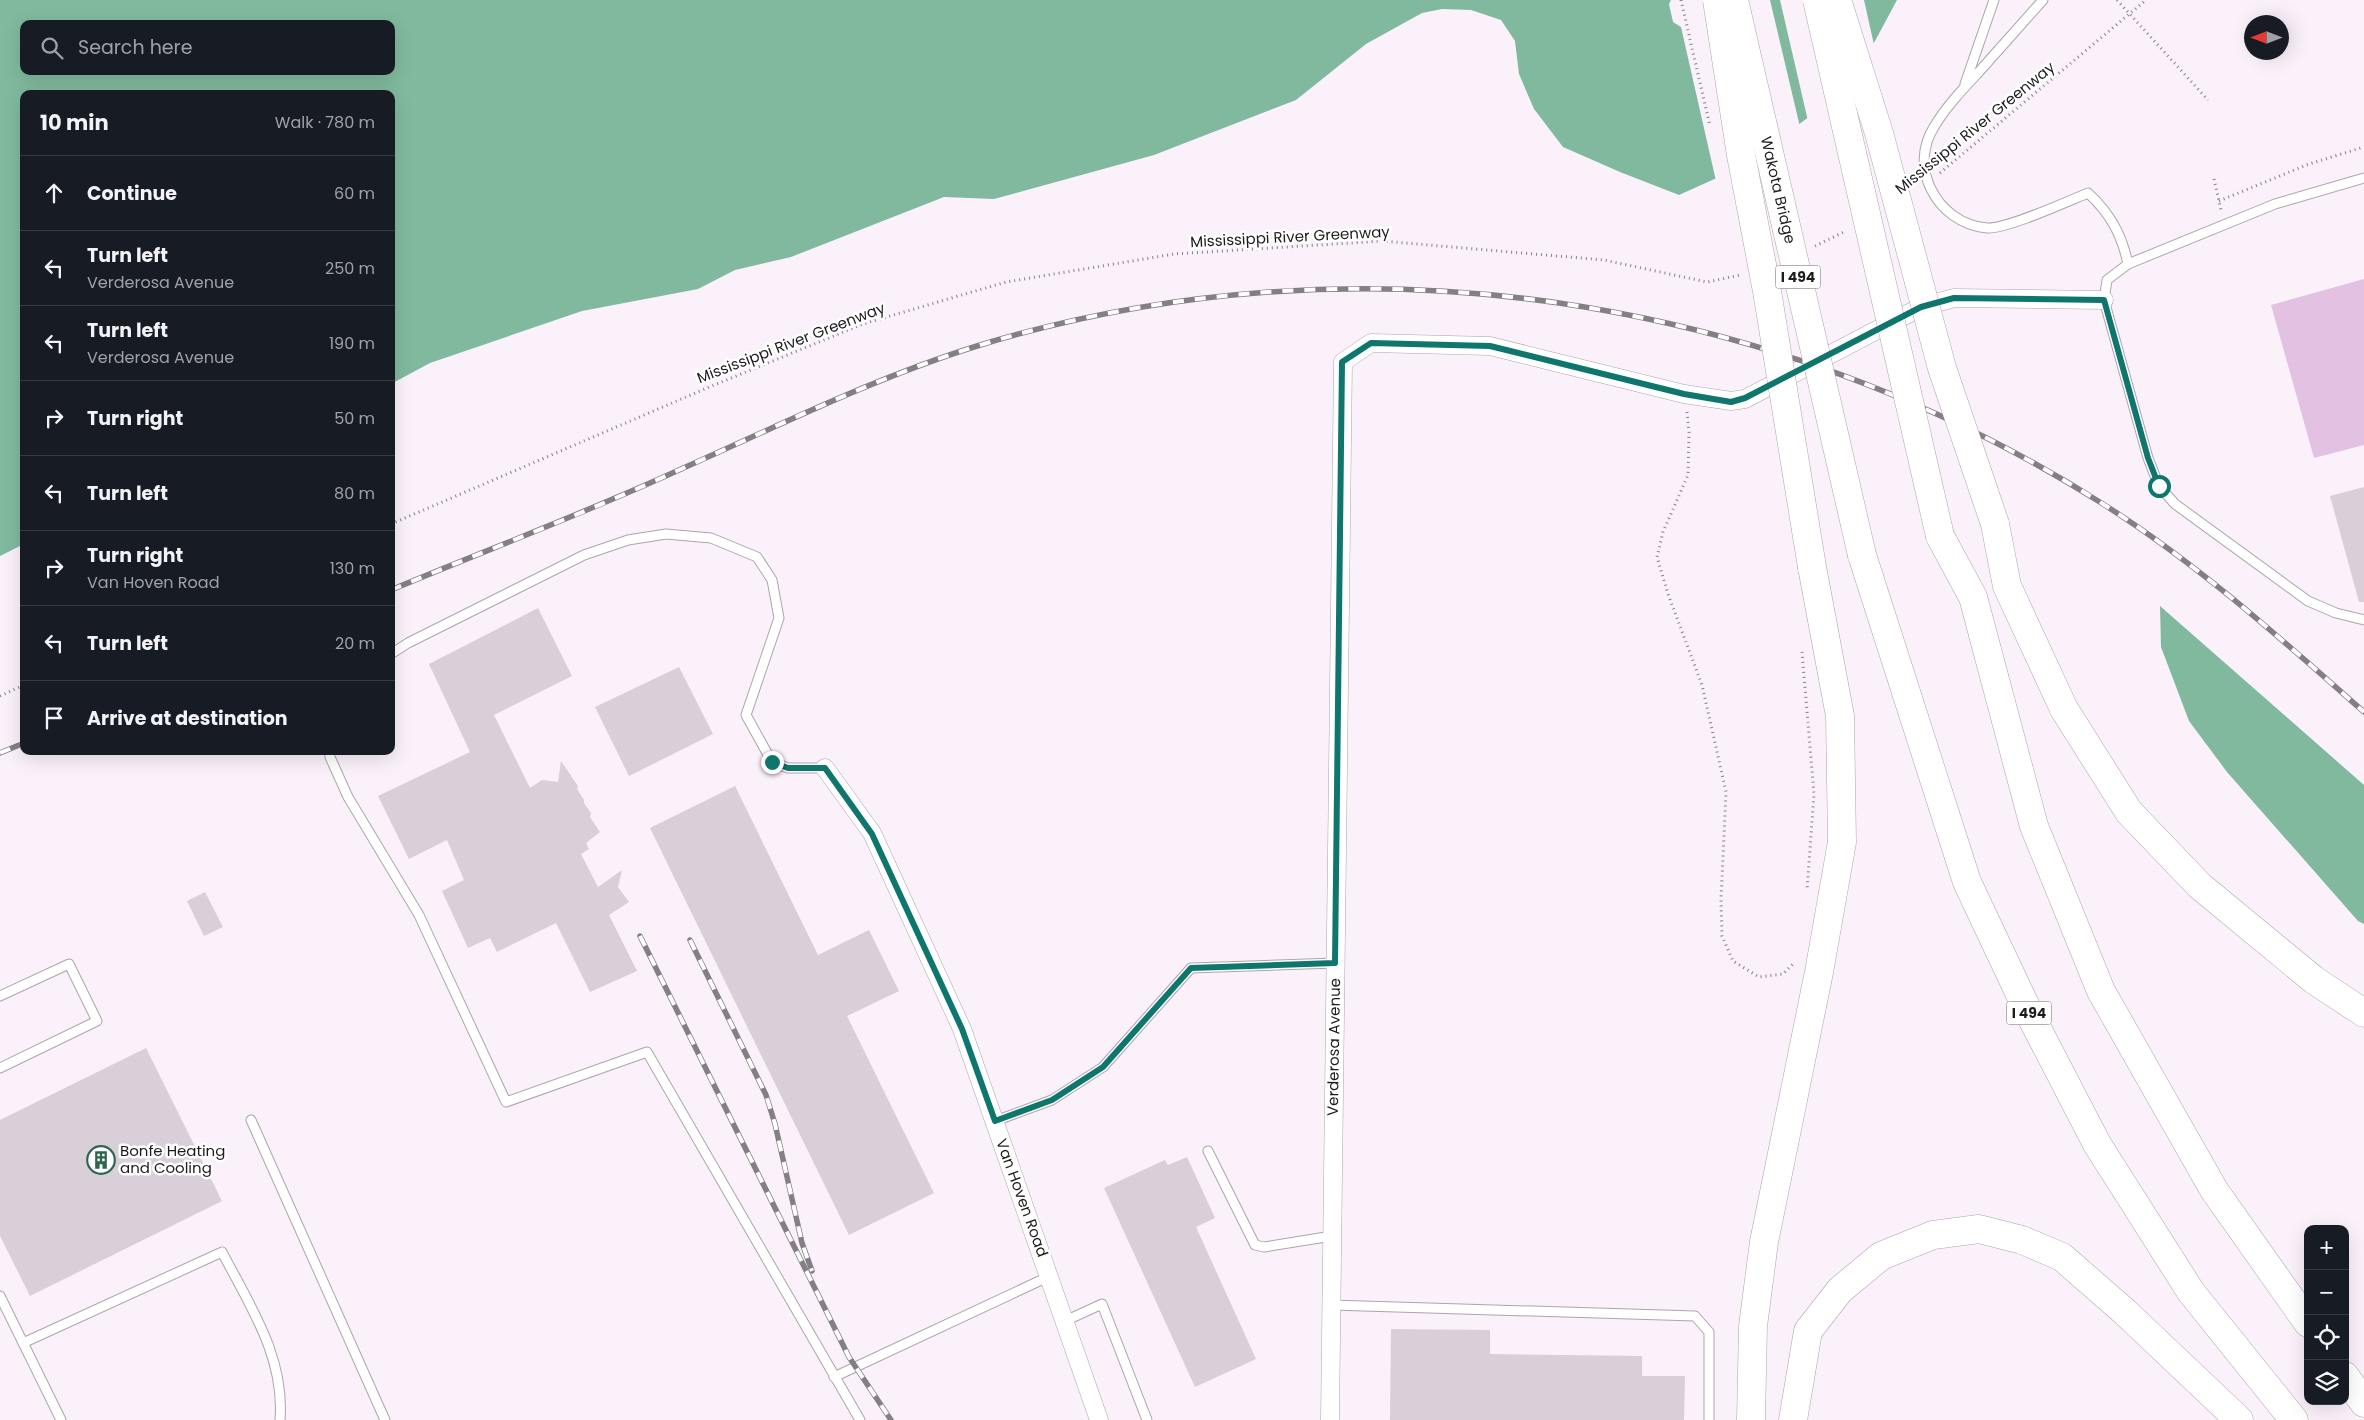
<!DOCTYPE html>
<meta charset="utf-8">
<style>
:root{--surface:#171b24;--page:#242831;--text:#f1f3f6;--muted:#9ea1a6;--line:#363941}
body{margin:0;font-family:Poppins,sans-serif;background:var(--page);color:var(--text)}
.controls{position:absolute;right:15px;bottom:15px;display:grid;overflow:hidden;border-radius:10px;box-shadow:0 5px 20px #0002}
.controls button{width:45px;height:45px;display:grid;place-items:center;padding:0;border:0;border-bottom:1px solid var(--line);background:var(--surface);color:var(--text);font:25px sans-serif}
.compass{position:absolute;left:2244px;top:15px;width:45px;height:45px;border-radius:50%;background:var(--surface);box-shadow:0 5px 20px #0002;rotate:270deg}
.stop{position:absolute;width:15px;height:15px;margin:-11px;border:4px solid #0f766e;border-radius:50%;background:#fff}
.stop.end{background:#0f766e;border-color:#fff;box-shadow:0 1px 5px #0008}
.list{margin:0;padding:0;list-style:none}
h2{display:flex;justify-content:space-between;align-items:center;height:65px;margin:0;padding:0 20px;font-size:21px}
h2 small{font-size:16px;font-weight:400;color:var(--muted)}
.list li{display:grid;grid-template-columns:32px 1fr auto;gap:15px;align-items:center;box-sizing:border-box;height:75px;padding:0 20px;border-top:1px solid var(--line)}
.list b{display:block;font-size:19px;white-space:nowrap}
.list p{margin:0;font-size:16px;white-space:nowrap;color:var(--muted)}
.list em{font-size:16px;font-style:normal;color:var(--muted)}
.icon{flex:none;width:28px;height:28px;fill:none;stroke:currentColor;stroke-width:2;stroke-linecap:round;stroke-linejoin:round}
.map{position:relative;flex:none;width:2364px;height:1420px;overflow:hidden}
.search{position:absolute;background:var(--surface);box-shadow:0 5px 20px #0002;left:20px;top:20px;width:375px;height:55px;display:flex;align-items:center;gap:12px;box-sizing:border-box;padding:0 18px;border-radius:10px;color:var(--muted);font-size:19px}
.panel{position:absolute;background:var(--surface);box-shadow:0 5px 20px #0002;left:20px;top:90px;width:375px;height:665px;border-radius:10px}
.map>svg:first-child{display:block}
.green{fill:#e2c1e2}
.water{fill:#81b99e;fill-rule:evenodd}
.pier{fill:#faf1fa}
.building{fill:#d8cfd8}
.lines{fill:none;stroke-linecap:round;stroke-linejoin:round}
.service-casing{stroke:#ada4ac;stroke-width:11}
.minor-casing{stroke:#ada4ac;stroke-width:19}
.motorway-casing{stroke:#ada4ac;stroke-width:29}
.path{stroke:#868186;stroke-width:3;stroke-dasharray:1 4;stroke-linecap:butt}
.service{stroke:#fff;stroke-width:9}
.minor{stroke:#fff;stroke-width:18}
.motorway{stroke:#fff;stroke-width:28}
.rail-casing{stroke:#857f85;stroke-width:5.5}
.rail{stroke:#fff;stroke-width:4;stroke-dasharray:11;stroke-linecap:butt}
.motorway-bridge-casing{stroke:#ada4ac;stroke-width:29;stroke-linecap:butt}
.path-bridge{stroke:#868186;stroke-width:3;stroke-dasharray:1 4;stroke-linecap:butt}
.motorway-bridge{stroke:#fff;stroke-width:28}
.route{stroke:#0f766e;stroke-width:6}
.labels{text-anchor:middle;stroke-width:5;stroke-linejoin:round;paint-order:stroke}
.shield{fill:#fff;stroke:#625f62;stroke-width:1}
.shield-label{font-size:14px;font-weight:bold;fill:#1e1b1e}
.street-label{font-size:15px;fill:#1e1b1e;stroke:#fff}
.poi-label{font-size:15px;fill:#1e1b1e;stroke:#fff;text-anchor:start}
</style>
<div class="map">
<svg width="2364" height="1420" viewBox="0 0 2364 1420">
<rect width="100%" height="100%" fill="#faf1fa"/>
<path class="green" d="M2364 279V445L2314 458 2271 305Z"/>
<g class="water">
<path d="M0 0H1897L1875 41 1821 108 1741 167 1679 195 1620 172 1563 147 1534 109 1519 74 1515 41 1501 20 1471 10 1442 9 1422 13 1366 44 1296 100 1154 155 994 199 944 197 791 257 735 270 698 289 582 311 430 363 391 384V94H24V544L0 556ZM24 24H391V71H24Z"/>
<path d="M2160 606 2364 785V924L2358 921 2227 772 2189 721 2161 647Z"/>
</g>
<g class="pier">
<path d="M1671 0H1770L1800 127 1742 169 1716 181 1681 27 1673 22 1669 4Z"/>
<path d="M1780 0H1864L1874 45 1823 110 1808 121Z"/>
</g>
<g class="building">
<path d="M2364 487V602H2359L2330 496Z"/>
<path d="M538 608 572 676 494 715 530 788 542 780 558 782 561 761 578 786 577 789 584 800V803L591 813 590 817 600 832 586 843 589 849 581 854 598 887 622 870 618 887 629 902 609 915 637 971 590 992 556 923 497 952 490 938 468 948 442 891 464 880 447 840 409 859 378 796 470 752 429 664Z"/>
<path d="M679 667 713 734 629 776 595 707Z"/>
<path d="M735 786 818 955 869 930 899 991 847 1016 934 1193 849 1235 650 828Z"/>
<path d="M205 892 223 927 204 936 187 901Z"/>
<path d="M146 1048 222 1201 30 1296 0 1236V1120Z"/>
<path d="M1187 1157 1215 1218 1196 1227 1256 1359 1195 1387 1104 1188 1165 1160 1168 1165Z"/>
<path d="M1391 1329 1490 1330V1354L1642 1356V1376H1685L1684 1420H1390Z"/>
</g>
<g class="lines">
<defs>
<g id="service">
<path d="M2043 0C2021 25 1999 49 1977 74 1962 90 1945 108 1934 127 1922 146 1921 169 1931 189 1941 210 1962 226 1987 228 2007 229 2066 202 2088 193 2110 213 2122 235 2128 264"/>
<path d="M1965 84 1994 0"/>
<path d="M2364 178 2275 204 2128 264 2107 280 2104 300 2148 458 2159 486 2175 504 2308 601 2336 613 2364 620"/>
<path d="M391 654 408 643 584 555 628 540 666 534 711 538 757 557 772 580 779 618 746 715 772 762 788 768H825"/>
<path d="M330 751V757L348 797 419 915 506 1102 647 1052 860 1420"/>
<path d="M0 996 69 964 97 1021 0 1068"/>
<path d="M251 1120 385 1420"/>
<path d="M995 1121 1052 1100 1103 1067 1191 968 1335 963"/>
<path d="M1208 1151 1255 1245 1264 1247 1332 1236"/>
<path d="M0 1296 61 1420"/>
<path d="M1331 1305 1695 1316 1709 1332V1420"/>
<path d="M1065 1321 1102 1304 1147 1420"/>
<path d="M23 1343 222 1252C250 1306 285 1357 280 1420"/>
<path d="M834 1377 1050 1276"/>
</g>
<g id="minor">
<path d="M825 768 872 833 962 1029 1099 1420"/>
<path d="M1330 1420 1343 362 1371 343 1490 346 1684 394 1731 401 1745 399 1921 307 1954 298 2104 300"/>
</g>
<g id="motorway">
<path d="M1995 524 2007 586 2064 709 2129 812 2200 886 2314 980 2364 1013"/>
<path d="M1940 536 1973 597 2034 826 2101 991 2214 1190 2308 1323"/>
<path d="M1862 555 1967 882 2026 1007 2097 1144 2191 1292 2294 1420"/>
<path d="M2345 1376 2364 1403"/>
<path d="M1751 1420 1753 1326 1764 1242 1819 972 1842 842 1840 716 1812 567"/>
<path d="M1793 1420 1808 1331 1840 1290 1881 1256 1933 1235 1979 1229 2022 1240 2062 1257 2125 1312 2239 1420"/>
</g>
</defs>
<use href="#service" class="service-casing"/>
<use href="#minor" class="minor-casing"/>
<use href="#motorway" class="motorway-casing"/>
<g class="path">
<path d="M2117 0 2208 100"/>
<path d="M1940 173 2146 0"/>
<path d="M2214 179 2221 210"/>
<path d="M2219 201 2309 164 2364 147"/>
<path d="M1815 246 1846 231"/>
<path d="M1687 412 1689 432 1688 475 1663 532 1657 557 1668 594 1702 685 1726 792 1721 900 1722 936 1733 961 1759 977 1783 974 1795 962"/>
<path d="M391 524 707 388 863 324 1006 282 1174 254 1382 241 1604 260 1707 282 1740 275"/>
<path d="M1802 652 1814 794 1807 890"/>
<path d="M0 696 24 685"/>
</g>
<use href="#service" class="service"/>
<use href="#minor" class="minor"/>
<use href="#motorway" class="motorway"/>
<defs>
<g id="rail">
<path d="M391 590C487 550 585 513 679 470 778 426 874 378 977 346 1355 230 1771 294 2103 504 2198 564 2280 638 2364 712"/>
<path d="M0 753 24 743"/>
<path d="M640 936 849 1357 891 1420"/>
<path d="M690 940 766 1095 775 1124 802 1243 812 1271"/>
</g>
</defs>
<use href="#rail" class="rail-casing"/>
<use href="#rail" class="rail"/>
<defs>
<g id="motorway-bridge">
<path d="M1717 0 1741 155 1767 291 1812 567"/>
<path d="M1734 0 1862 555"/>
<path d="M1817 0 1940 536"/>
<path d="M1837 0 1879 133 1942 368 1995 524"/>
</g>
</defs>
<use href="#motorway-bridge" class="motorway-bridge-casing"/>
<path class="path-bridge" d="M1681 0 1710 126"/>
<use href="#motorway-bridge" class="motorway-bridge"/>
</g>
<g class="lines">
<path class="route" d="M772 762 788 768H825L872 834 962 1029 995 1121 1052 1100 1103 1067 1191 968 1335 963 1342 362 1371 343 1490 346 1684 394 1731 402 1745 398 1921 307 1954 298 2104 300 2148 458 2159 486"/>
</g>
<defs>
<symbol id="building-ring" viewBox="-11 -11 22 22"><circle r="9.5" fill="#fff" stroke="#2d654d" stroke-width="1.5"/><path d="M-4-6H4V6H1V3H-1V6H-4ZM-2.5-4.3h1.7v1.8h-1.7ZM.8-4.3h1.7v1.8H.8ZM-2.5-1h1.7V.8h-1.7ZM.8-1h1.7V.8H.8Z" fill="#2d654d"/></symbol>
</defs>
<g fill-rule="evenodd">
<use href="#building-ring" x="85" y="1144" width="32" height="32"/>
</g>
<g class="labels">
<g class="shield">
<rect x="1775.5" y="265.5" width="45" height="23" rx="4"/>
<rect x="2006.5" y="1001.5" width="45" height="23" rx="4"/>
</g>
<g class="shield-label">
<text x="1798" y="282">I 494</text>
<text x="2029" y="1018">I 494</text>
</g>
<g class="street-label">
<text transform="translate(1975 128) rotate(-39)" y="5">Mississippi River Greenway</text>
<text transform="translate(1778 190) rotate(77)" y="5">Wakota Bridge</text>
<text transform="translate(1290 237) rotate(-3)" y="5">Mississippi River Greenway</text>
<text transform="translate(791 343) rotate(-21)" y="5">Mississippi River Greenway</text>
<text transform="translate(1334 1047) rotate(-89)" y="5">Verderosa Avenue</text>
<text transform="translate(1022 1198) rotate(70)" y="5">Van Hoven Road</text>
</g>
<g class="poi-label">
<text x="120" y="1156">Bonfe Heating<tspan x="120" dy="17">and Cooling</tspan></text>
</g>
</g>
</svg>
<div class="controls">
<button>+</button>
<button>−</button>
<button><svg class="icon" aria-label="locate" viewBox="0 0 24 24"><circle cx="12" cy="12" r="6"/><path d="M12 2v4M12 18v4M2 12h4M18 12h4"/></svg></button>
<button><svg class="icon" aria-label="layers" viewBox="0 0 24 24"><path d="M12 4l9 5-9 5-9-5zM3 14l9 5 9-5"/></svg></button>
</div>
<svg class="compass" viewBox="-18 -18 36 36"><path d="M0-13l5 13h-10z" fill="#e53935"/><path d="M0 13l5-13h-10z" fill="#9ea1a6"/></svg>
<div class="stop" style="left:2159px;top:486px"></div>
<div class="stop end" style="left:772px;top:762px"></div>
<div class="search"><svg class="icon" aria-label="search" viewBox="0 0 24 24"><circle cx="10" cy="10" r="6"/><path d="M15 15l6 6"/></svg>Search here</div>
<section class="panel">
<h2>10 min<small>Walk · 780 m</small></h2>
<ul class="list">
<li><svg class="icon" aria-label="ahead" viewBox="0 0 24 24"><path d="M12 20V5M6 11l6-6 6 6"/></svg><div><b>Continue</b></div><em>60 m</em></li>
<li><svg class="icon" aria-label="left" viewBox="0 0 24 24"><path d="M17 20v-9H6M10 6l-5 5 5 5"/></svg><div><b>Turn left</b><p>Verderosa Avenue</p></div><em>250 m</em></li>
<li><svg class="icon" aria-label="left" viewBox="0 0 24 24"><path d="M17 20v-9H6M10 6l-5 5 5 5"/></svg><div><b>Turn left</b><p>Verderosa Avenue</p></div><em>190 m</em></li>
<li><svg class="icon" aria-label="right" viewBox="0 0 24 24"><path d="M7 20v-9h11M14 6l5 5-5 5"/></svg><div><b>Turn right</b></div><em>50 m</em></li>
<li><svg class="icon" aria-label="left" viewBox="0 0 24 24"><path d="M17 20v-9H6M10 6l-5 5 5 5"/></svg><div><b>Turn left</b></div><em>80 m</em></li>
<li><svg class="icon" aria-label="right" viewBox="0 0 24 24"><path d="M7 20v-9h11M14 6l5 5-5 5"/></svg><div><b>Turn right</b><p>Van Hoven Road</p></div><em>130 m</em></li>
<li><svg class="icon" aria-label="left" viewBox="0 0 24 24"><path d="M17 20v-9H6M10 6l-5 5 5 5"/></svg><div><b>Turn left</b></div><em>20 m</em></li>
<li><svg class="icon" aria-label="arrive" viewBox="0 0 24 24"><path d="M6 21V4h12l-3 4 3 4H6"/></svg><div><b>Arrive at destination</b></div></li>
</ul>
</section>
</div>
